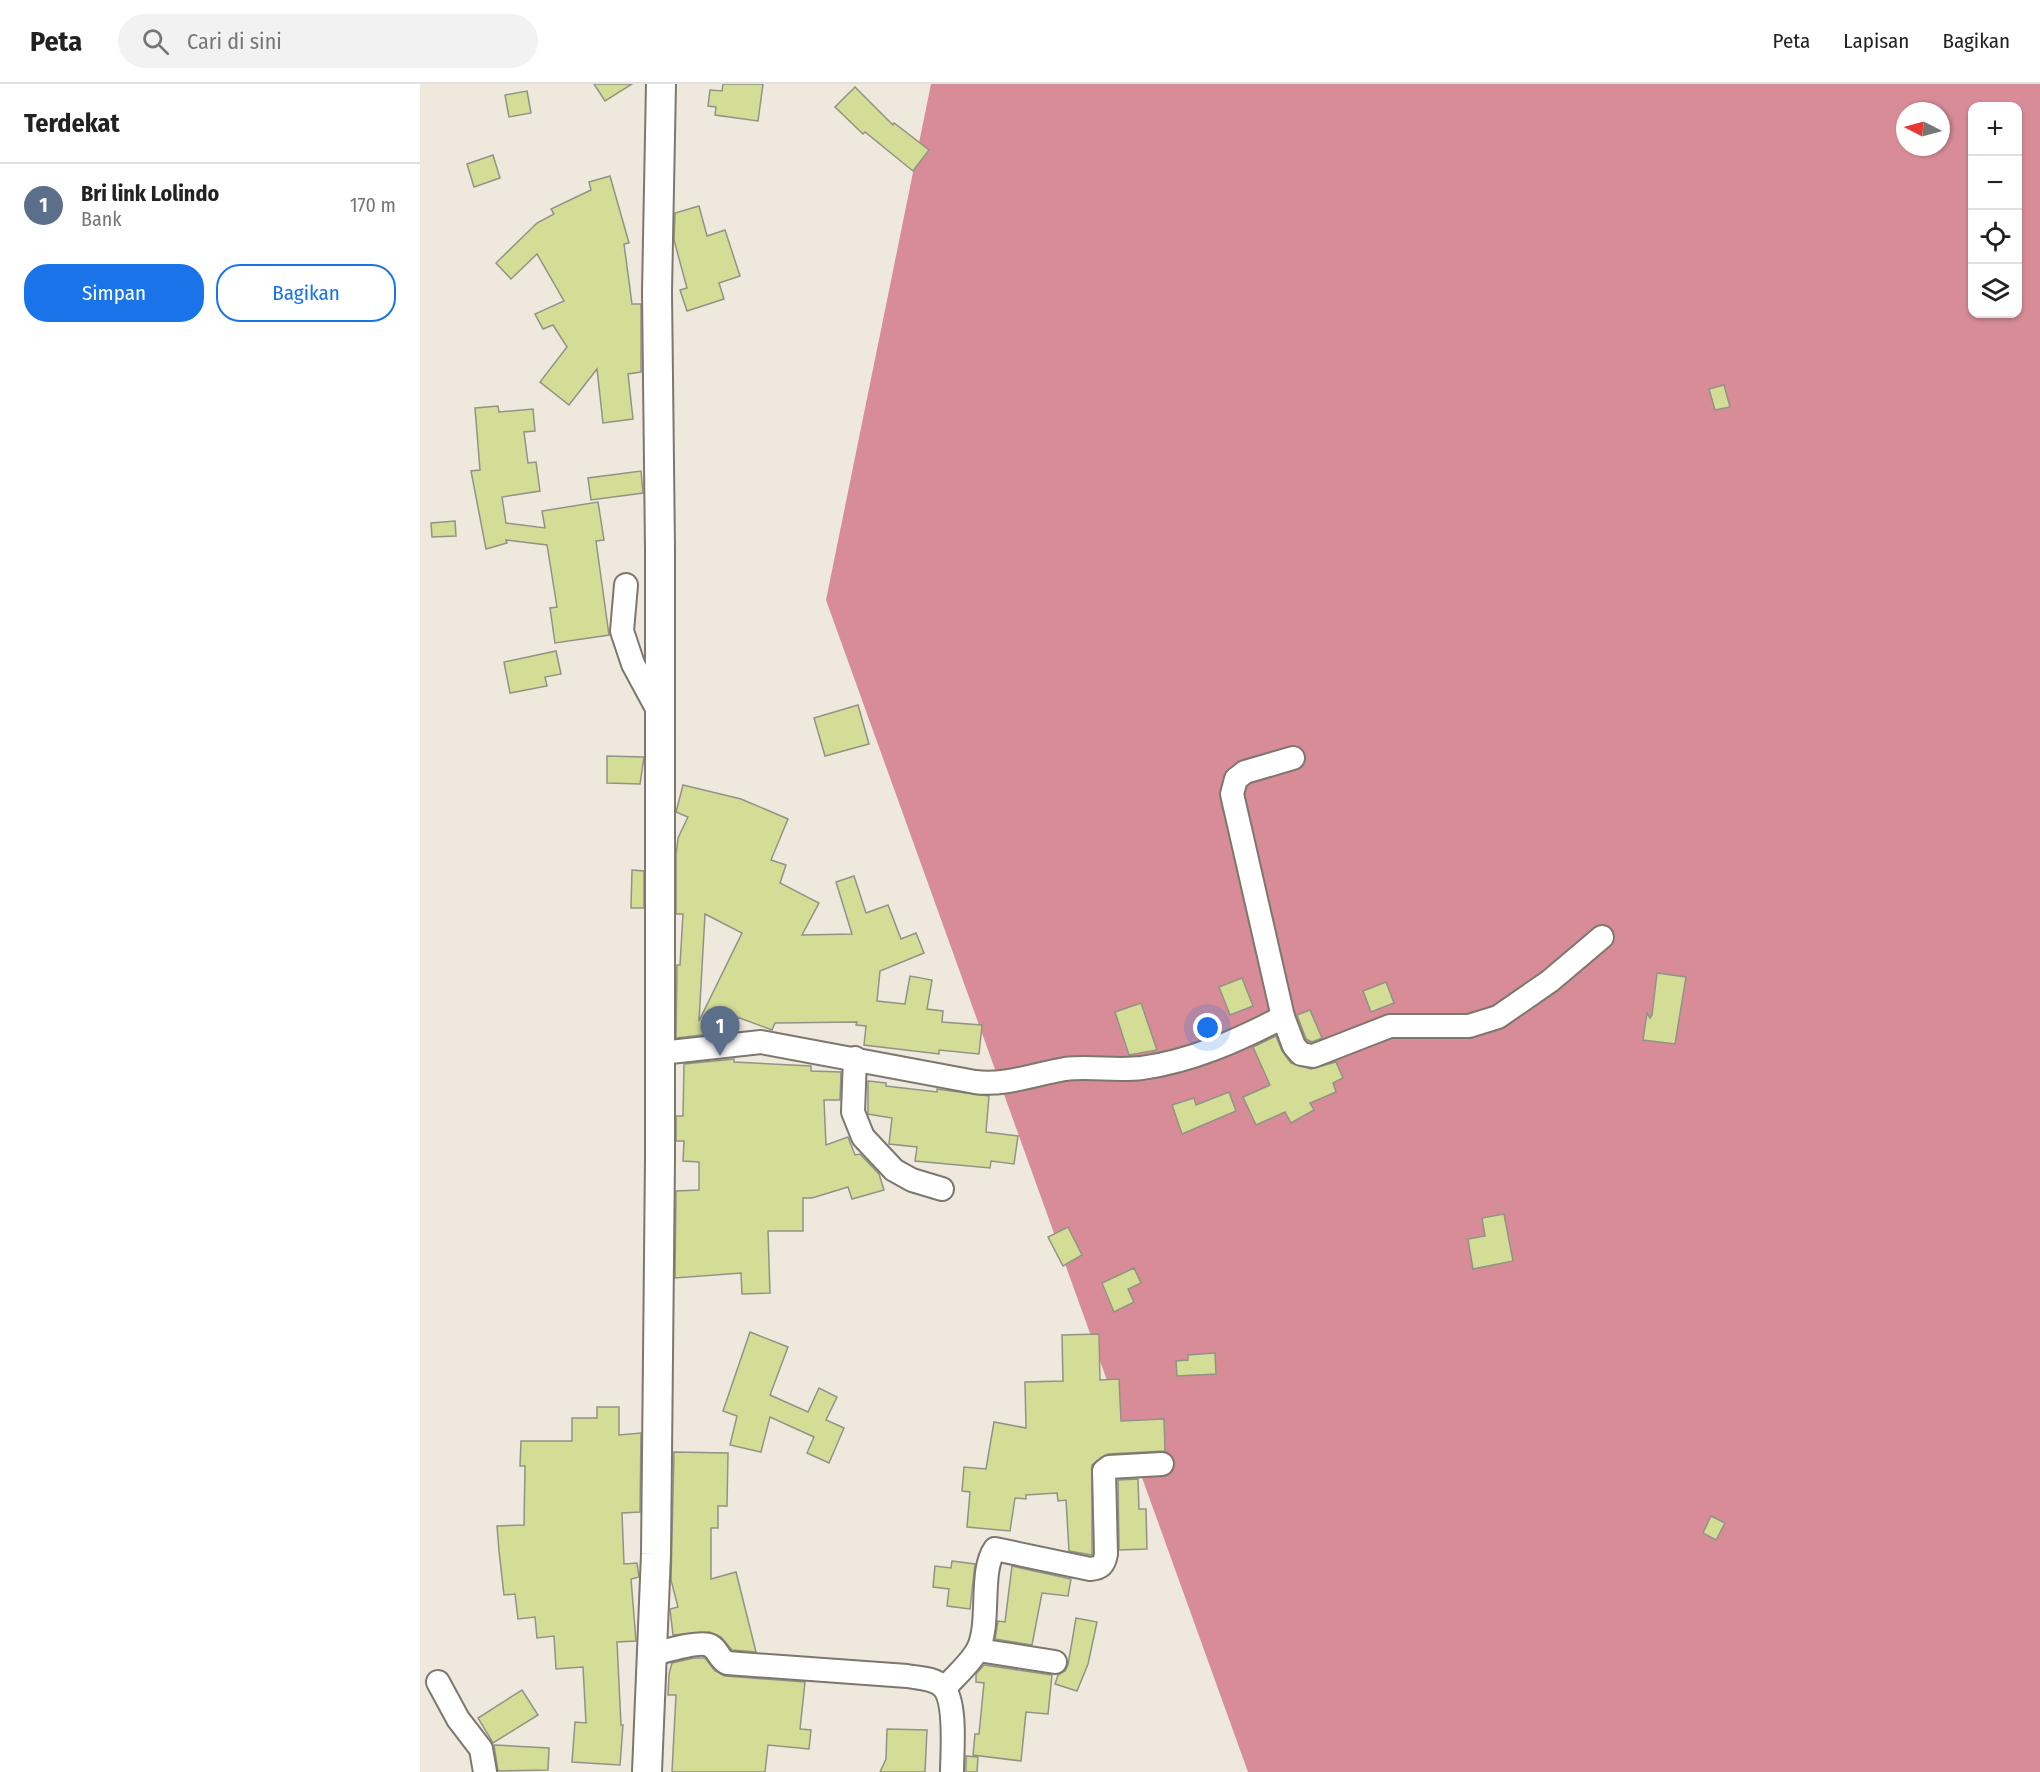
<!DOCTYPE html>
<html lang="id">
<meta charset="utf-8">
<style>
:root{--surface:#fff;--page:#f2f2f2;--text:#222;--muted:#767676;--line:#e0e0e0;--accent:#1a73e8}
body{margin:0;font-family:"Fira Sans Condensed",sans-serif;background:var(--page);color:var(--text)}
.controls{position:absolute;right:18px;top:18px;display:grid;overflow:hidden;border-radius:12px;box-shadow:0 2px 4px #0004}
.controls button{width:54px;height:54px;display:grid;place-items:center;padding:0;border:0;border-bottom:2px solid var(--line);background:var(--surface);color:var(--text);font:30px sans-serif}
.compass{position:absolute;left:1476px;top:18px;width:54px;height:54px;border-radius:50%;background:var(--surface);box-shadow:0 2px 4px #0004;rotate:276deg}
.you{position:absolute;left:788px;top:944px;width:21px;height:21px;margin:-15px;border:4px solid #fff;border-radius:50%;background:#1a73e8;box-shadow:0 0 0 9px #1a73e833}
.badge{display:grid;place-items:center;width:39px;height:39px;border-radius:50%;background:var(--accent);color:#fff;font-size:20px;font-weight:700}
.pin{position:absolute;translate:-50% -50px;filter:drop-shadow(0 2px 3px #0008)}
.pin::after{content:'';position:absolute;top:32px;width:21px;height:18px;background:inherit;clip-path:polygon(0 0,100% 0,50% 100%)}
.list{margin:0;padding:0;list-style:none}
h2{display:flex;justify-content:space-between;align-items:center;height:78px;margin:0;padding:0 24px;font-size:26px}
h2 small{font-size:20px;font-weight:400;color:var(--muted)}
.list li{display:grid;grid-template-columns:39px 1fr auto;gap:18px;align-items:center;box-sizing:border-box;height:84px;padding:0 24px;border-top:2px solid var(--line)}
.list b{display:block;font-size:22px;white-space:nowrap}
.list p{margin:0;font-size:20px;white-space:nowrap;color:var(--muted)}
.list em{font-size:20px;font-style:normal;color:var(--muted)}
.actions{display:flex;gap:12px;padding:18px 24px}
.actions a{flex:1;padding:14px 0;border:2px solid var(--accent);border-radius:24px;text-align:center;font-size:21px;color:var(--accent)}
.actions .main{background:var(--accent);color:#fff}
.icon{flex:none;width:33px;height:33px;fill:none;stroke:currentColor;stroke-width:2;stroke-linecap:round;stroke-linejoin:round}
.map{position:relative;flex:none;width:1620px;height:1688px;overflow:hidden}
header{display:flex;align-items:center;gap:36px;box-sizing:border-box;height:84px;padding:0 30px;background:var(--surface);border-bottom:2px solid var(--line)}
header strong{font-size:28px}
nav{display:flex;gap:33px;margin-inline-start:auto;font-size:21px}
.search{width:420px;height:54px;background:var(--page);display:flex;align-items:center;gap:15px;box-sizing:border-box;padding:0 21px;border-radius:33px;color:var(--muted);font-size:22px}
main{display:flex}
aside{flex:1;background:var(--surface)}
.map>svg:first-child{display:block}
.forest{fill:#d78c97;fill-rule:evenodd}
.building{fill:#d4dd96;stroke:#919387;stroke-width:1.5;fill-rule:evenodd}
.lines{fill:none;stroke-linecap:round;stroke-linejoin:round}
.minor-casing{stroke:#7d776d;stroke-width:26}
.tertiary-casing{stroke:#7d776d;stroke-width:32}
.minor{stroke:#fff;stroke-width:22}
.tertiary{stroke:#fff;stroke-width:28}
</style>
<header>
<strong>Peta</strong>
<div class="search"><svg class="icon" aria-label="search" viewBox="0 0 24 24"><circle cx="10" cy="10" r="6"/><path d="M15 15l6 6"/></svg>Cari di sini</div>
<nav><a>Peta</a><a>Lapisan</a><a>Bagikan</a></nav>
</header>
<main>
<aside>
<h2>Terdekat<small></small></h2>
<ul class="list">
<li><span class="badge" style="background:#5c6f8a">1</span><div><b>Bri link Lolindo</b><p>Bank</p></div><em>170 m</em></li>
</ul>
<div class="actions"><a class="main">Simpan</a><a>Bagikan</a></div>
</aside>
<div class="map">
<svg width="1620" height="1688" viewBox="0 0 1620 1688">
<rect width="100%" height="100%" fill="#efe8dd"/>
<path class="forest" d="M511 0H1620V1688H828L406 516ZM1552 22H1598V230H1552ZM1485 27H1521V63H1485Z"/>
<g class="building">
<path d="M174 0H212L185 17Z"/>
<path d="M303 0H343L338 37 295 31 296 23 288 22 290 6 302 7Z"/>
<path d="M435 3 473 41 474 39 509 66 493 87 445 48 443 50 415 23Z"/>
<path d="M107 7 111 29 89 33 85 11Z"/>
<path d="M73 71 80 94 54 103 47 80Z"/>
<path d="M190 92 209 159 204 160 212 220H221V288L208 290 213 335 183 339 177 285 149 321 120 298 147 263 133 241 123 245 115 230 144 217 117 170 91 195 76 179 117 139 134 130 131 125 171 106 169 98Z"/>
<path d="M279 122 287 152 305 146 320 192 299 199 304 215 267 227 260 206 267 204 254 156 255 129Z"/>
<path d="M1304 301 1310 323 1295 326 1289 305Z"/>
<path d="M78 322 79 328 113 325 115 347 104 348 108 379 116 378 120 407 82 413 86 439 125 444 122 427 178 418 184 456 176 457 189 551 135 559 130 524 137 523 127 461 86 456 87 459 66 465 51 387 60 386 55 324Z"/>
<path d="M221 387 223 409 171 416 168 394Z"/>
<path d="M35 437 36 452 12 453 11 439Z"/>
<path d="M136 567 141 590 125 593 127 602 90 609 84 578Z"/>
<path d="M438 621 449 660 405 672 394 634Z"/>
<path d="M187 672 224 673 220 700 187 699Z"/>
<path d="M263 701 321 715 368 735 351 776 366 781 360 799 399 819 382 851 432 850 416 798 434 792 446 829 468 821 481 855 496 849 504 869 460 887 457 917 485 920 490 892 512 896 507 925 523 927 522 938 562 941 559 970 519 966V970L444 961 446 942 436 941 437 938 355 939 352 946 317 933 316 947 256 954 257 881H260L263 830H256V771L258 754 268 733 256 728ZM285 830 322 849 279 937Z"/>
<path d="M212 786 224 787V824H211Z"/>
<path d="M1237 889 1266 893 1255 960 1223 956 1227 929 1230 934 1232 931Z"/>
<path d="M822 894 833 922 810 931 799 903Z"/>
<path d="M966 898 974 919 951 928 943 907Z"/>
<path d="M721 919 737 966 709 971 695 928Z"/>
<path d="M890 926 902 954 892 958 886 955 877 931Z"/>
<path d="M856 952 862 967 871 979 891 985 916 978 923 994 913 999 916 1008 890 1019 894 1026 871 1039 865 1028 836 1041 823 1013 850 1001 833 963Z"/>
<path d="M314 975V978L391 982V987L421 988 420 1016H404L406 1061 428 1053 435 1071 440 1070 459 1090 464 1106 432 1115 428 1103 392 1114H383V1147H348L350 1209 322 1210 321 1189 255 1194 256 1107 279 1106V1078L263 1077 264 1057H256V1032H263L264 980Z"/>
<path d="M448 997 466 999V1002L517 1008V1005L569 1012 566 1048 598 1052 594 1080 571 1077 570 1084 495 1077 497 1063 469 1060 472 1034 448 1030Z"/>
<path d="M809 1008 816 1027 762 1050 752 1021 774 1014 776 1021Z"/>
<path d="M1084 1130 1093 1177 1053 1185 1048 1155 1065 1152 1062 1134Z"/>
<path d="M648 1143 662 1171 643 1182 628 1153Z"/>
<path d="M714 1184 721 1199 708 1205 714 1218 694 1228 682 1199Z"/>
<path d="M330 1248 368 1263 350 1311 388 1328 399 1304 417 1313 406 1336 424 1344 409 1379 387 1369 394 1353 350 1333 341 1368 310 1361 317 1332 303 1327Z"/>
<path d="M679 1250 680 1296 699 1295 701 1337 744 1335 745 1367 688 1370 672 1381V1471L649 1467 646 1416 638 1417 637 1409 606 1411V1415L595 1414 590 1447 547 1443 550 1408 542 1407 544 1383 566 1385 574 1338 606 1344 605 1298 643 1297 642 1251Z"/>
<path d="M795 1269 796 1290 757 1292 756 1277 768 1276V1271Z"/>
<path d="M177 1323H199V1351L221 1349 220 1428 202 1429 204 1480 217 1479 219 1493 211 1495 216 1557 197 1558 201 1641H203L200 1681 152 1678 155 1638 166 1639 163 1583 136 1585 134 1552 117 1554 115 1533 98 1535 95 1510 84 1511 79 1467 77 1442 104 1441 105 1382H100L101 1357H152V1334H177Z"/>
<path d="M254 1368 308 1369 307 1422H298V1444H291V1495L316 1488 336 1568 312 1566 301 1553 290 1548 253 1551 250 1525 258 1523 251 1496Z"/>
<path d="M718 1395 719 1425H726L727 1465 699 1466 698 1396Z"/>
<path d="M1291 1432 1305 1439 1296 1456 1283 1449Z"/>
<path d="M532 1477 555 1480 550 1525 527 1522 529 1505 513 1503 515 1482 531 1484Z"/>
<path d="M592 1482 651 1495 648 1512 622 1509 612 1561 575 1555 578 1537 585 1538Z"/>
<path d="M656 1534 677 1538 668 1580 657 1607 635 1600 638 1591 645 1587 648 1581Z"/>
<path d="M274 1574H285L295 1587 305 1592 385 1598 380 1645 391 1646 389 1665 348 1661 345 1688H252L256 1611H248L249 1590 252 1579Z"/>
<path d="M564 1581 632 1591 628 1630 606 1628 601 1677 553 1671 555 1650H559L564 1599 556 1598V1590Z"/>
<path d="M102 1606 118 1631 73 1659 58 1634Z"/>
<path d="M467 1645 507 1646 505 1688H460L466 1675Z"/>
<path d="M74 1661 129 1664 128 1686 78 1687Z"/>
<path d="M546 1672 558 1673 557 1688H546Z"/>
</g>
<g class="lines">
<defs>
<g id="minor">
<path d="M206 501 202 547 213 580 240 630"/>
<path d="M863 933 812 710 816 695 825 688 873 674"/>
<path d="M241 969 341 958 555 998C585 1002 615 990 645 985 670 982 696 987 722 984 772 977 819 956 863 933L874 962 881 970 893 972 970 942H1049L1078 933 1130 897 1182 853"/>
<path d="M435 974 433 1028 443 1053 474 1086 492 1096 522 1105"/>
<path d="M558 1566 635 1578"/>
<path d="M234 1570C246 1567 281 1556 291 1562 298 1566 299 1575 307 1579L487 1592C499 1594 515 1594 523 1603 537 1618 532 1668 532 1688"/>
<path d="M18 1598 38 1635 61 1665 65 1688"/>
<path d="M525 1604C535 1592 551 1579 558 1565 571 1539 559 1487 575 1465L670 1485C681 1484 684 1481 686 1470L684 1387 689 1383 742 1380"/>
</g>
<path id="tertiary" d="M227 1688 236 1470 240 1075V465L237 208 241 0"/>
</defs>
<use href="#minor" class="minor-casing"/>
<use href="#tertiary" class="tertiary-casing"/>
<use href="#minor" class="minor"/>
<use href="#tertiary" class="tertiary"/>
</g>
</svg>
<div class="controls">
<button>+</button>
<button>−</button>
<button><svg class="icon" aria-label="locate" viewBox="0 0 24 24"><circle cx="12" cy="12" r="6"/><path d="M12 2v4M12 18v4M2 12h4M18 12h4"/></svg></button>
<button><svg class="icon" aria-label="layers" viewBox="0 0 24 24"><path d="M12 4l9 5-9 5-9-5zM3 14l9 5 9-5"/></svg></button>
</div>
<svg class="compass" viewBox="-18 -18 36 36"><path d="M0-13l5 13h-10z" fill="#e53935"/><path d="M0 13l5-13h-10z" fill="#767676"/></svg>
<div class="you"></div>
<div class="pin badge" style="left:300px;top:972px;background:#5c6f8a">1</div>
</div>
</main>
